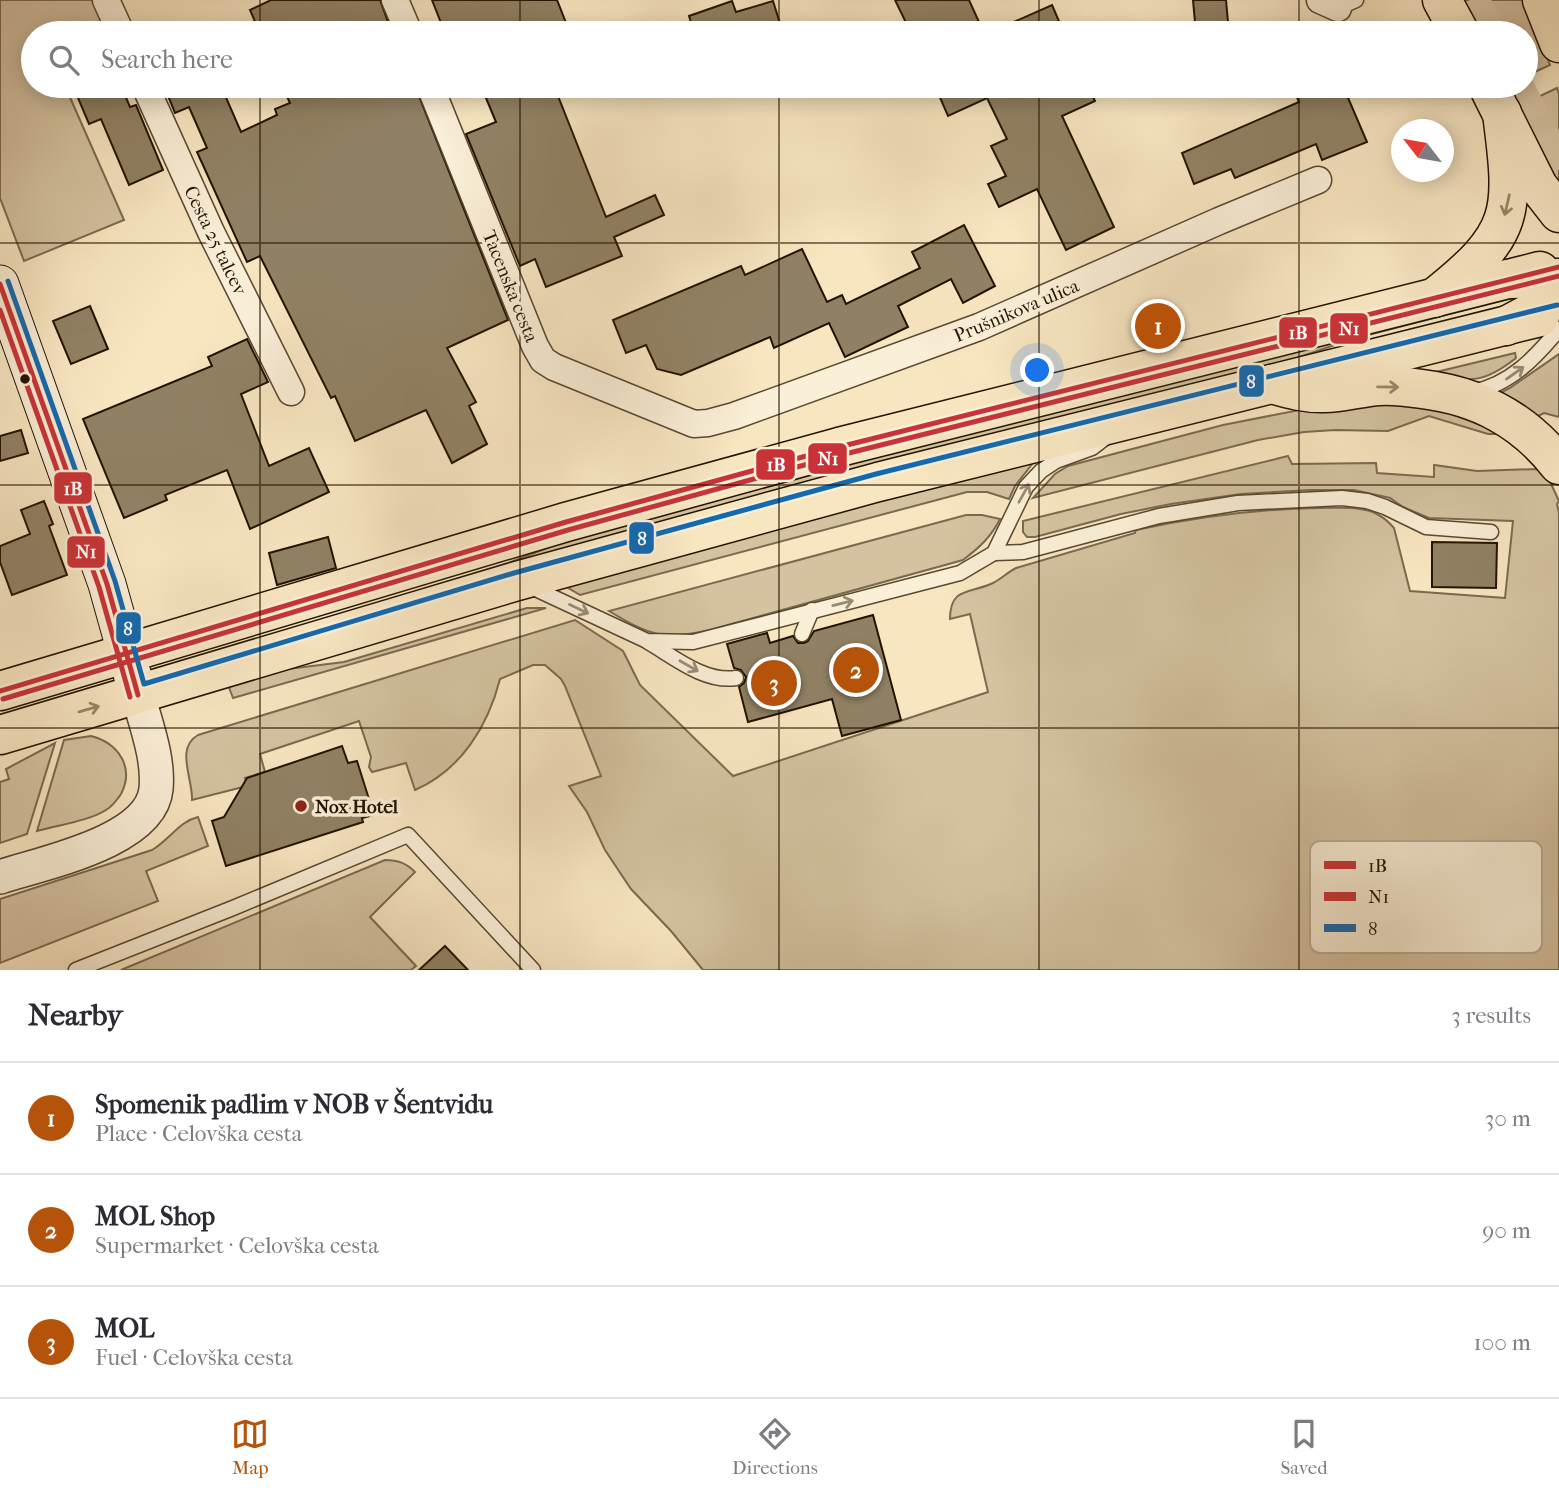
<!DOCTYPE html>
<meta charset="utf-8">
<style>
:root{--surface:#fff;--page:#f7f7f7;--text:#2b2b33;--muted:#7c7c81;--line:#e1e1e2;--accent:#b45309}
body{margin:0;font-family:"IM FELL French Canon",serif;background:var(--page);color:var(--text)}
.compass{position:absolute;left:1391px;top:119px;width:63px;height:63px;border-radius:50%;background:var(--surface);box-shadow:0 4px 18px #0003;rotate:301deg}
.you{position:absolute;left:1038px;top:371px;width:24px;height:24px;margin:-18px;border:5px solid #fff;border-radius:50%;background:#1a73e8;box-shadow:0 0 0 10px #1a73e833}
.badge{display:grid;place-items:center;width:46px;height:46px;border-radius:50%;background:var(--accent);color:#fff;font-size:23px;font-weight:700}
.pin{position:absolute;translate:-50% -50%;border:4px solid #fff;box-shadow:0 2px 7px #0006}
.list{margin:0;padding:0;list-style:none}
h2{display:flex;justify-content:space-between;align-items:center;height:91px;margin:0;padding:0 28px;font-size:30px}
h2 small{font-size:23px;font-weight:400;color:var(--muted)}
.list li{display:grid;grid-template-columns:46px 1fr auto;gap:21px;align-items:center;box-sizing:border-box;height:112px;padding:0 28px;border-top:2px solid var(--line)}
.list b{display:block;font-size:26px;white-space:nowrap}
.list p{margin:0;font-size:23px;white-space:nowrap;color:var(--muted)}
.list em{font-size:23px;font-style:normal;color:var(--muted)}
.icon{flex:none;width:38px;height:38px;fill:none;stroke:currentColor;stroke-width:2;stroke-linecap:round;stroke-linejoin:round}
.map{position:relative;flex:none;width:1559px;height:970px;overflow:hidden}
.search{position:absolute;background:var(--surface);box-shadow:0 4px 18px #0003;left:21px;right:21px;top:21px;height:77px;display:flex;align-items:center;gap:18px;box-sizing:border-box;padding:0 24px;border-radius:38px;color:var(--muted);font-size:26px}
.sheet{height:427px;background:var(--surface)}
nav{display:flex;justify-content:space-around;align-items:center;box-sizing:border-box;height:98px;border-top:2px solid var(--line);background:var(--surface);font-size:19px;color:var(--muted)}
nav a{display:grid;justify-items:center;gap:4px}
nav .on{color:var(--accent)}
.map>svg:first-child{display:block}
.green{fill:#d4c2a0;stroke:#7b6a50;stroke-width:2}
.building{fill:#918164;stroke:#221300;stroke-width:2}
.lines{fill:none;stroke-linecap:round;stroke-linejoin:round}
.motorway-tunnel{stroke:#d8c6a4;stroke-width:38;stroke-dasharray:38 19;stroke-linecap:butt}
.service-casing{stroke:#584830;stroke-width:17}
.minor-casing{stroke:#584830;stroke-width:29}
.tertiary-casing{stroke:#584830;stroke-width:36}
.secondary-casing{stroke:#221300;stroke-width:39}
.primary-casing{stroke:#221300;stroke-width:41}
.motorway-casing{stroke:#221300;stroke-width:41}
.service{stroke:#faefd7;stroke-width:14}
.minor{stroke:#faefd7;stroke-width:26}
.tertiary{stroke:#faefd7;stroke-width:33}
.secondary{stroke:#faefd7;stroke-width:37}
.primary{stroke:#f8e6c1;stroke-width:38}
.motorway{stroke:#f8e6c1;stroke-width:38}
.bus-1-casing{stroke:#faefd7;stroke-width:10}
.bus-2-casing{stroke:#faefd7;stroke-width:10}
.bus-3-casing{stroke:#faefd7;stroke-width:10}
.bus-1{stroke:#c93337;stroke-width:5}
.bus-2{stroke:#c93337;stroke-width:5}
.bus-3{stroke:#136ab0;stroke-width:5}
.oneway{stroke:#98876a}
.oneway2{stroke:#998c76}
.grid{fill:none;stroke:#221300;stroke-width:2;stroke-opacity:0.55}
.bus-dot{fill:#221300;stroke:#faefd7;stroke-width:2.5}
.poi-dot{fill:#8f2418;stroke:#faefd7;stroke-width:2.5}
.labels{text-anchor:middle;stroke-width:7;stroke-linejoin:round;paint-order:stroke}
.street-label{font-size:19px;fill:#221300;stroke:#faefd7}
.poi-label{font-size:19px;font-weight:bold;fill:#221300;stroke:#faefd7;text-anchor:start}
.key{fill:#faefd7;stroke:#b9ad96;stroke-width:2}
.key-label{font-size:19px;fill:#221300}
.line-badge{stroke:#faefd7;stroke-width:2.5}
.badge-label{font-size:19px;text-anchor:middle;font-weight:bold;fill:#fff}
</style>
<div class="map">
<svg width="1559" height="970" viewBox="0 0 1559 970">
<rect width="100%" height="100%" fill="#f8e6c1"/>
<filter id="stains"><feTurbulence type="fractalNoise" baseFrequency=".00286" numOctaves="4"/><feColorMatrix values="0 0 0 0 .2 0 0 0 0 .09 0 0 0 0 .02 0 0 0 .5 -.17"/></filter>
<radialGradient id="worn" r=".72"><stop offset=".6" stop-color="#630" stop-opacity="0"/><stop offset="1" stop-color="#630" stop-opacity=".3"/></radialGradient>
<g class="green">
<path d="M0 0H97L112 33H33V86H65L124 220 24 261 0 198Z"/>
<path d="M1458 0H1526L1550 65 1526 76V33H1477Z"/>
<path d="M1557 88 1559 94V188L1517 107Z"/>
<path d="M1506 294 1507 299 1349 340 1277 365 423 589 511 562 599 528Z"/>
<path d="M1515 353 1516 358C1483 384 1471 382 1432 373Z"/>
<path d="M1559 354V417L1544 413 1536 417 1498 394 1510 388Z"/>
<path d="M1425 404 1505 434H1488L1429 416 1388 431 1335 430 1304 432 1258 440 1033 498 1055 474 1068 466 1223 425 1325 405Z"/>
<path d="M1288 456 1292 464 1376 463 1377 473 1434 477V465L1477 471 1537 469 1547 475 1559 501 1557 504 1559 513V970H703L671 931 631 889 605 850 587 812 569 786 601 776 565 686 561 679 545 665H533L500 679C488 726 461 770 415 790L406 763 372 772 369 767 371 757 359 721 260 754 265 772 245 778 247 786 192 800C193 779 175 748 198 735L575 620 623 651 640 685 733 776 988 692 970 614 950 619C950 586 971 594 993 583 1001 579 1008 572 1016 568L1135 533 1136 530C1196 517 1258 509 1319 508 1336 508 1356 506 1373 512 1382 516 1388 521 1394 528L1410 591 1505 598 1513 521 1429 518 1403 507 1390 498 1354 490H1311L1241 494 1171 504 1121 514 1035 537H1027L1023 532V521Z"/>
<path d="M1033 463 1015 486 1009 499 987 492H967L580 595 565 586 693 546Z"/>
<path d="M966 515H982L1000 519C991 537 979 548 963 560L710 630C663 641 649 635 609 611Z"/>
<path d="M527 608H546L233 698 227 682 272 671 344 662Z"/>
<path d="M91 736C118 743 135 767 121 794 117 800 113 806 106 810 89 821 58 825 37 831L64 740Z"/>
<path d="M55 743 27 834 0 843V782L9 779 6 769Z"/>
<path d="M198 817 208 846 146 871 158 901 0 963V899L152 850C170 839 180 821 198 817Z"/>
<path d="M385 860C398 860 406 863 415 872L370 917 416 966 411 970H121Z"/>
</g>
<g class="building">
<path d="M271 0H380L392 33H260L250 10Z"/>
<path d="M432 0H557L570 33H445Z"/>
<path d="M895 0H969L984 33H911Z"/>
<path d="M1193 0H1226L1229 33H1196Z"/>
<path d="M732 1 736 12 773 1 783 33H686L685 28 692 26 689 16Z"/>
<path d="M1052 5 1064 33H989Z"/>
<path d="M73 86H121L130 107 136 105 163 170 129 185 101 119 89 124Z"/>
<path d="M164 86H240L224 93 241 132 277 115 275 109 290 103 282 86H415L508 320 447 348 476 402 469 406 487 444 452 463 426 410 355 441 335 396 331 398 260 256 247 262 197 152 207 148 189 107 175 113Z"/>
<path d="M481 86H554L606 217 655 195 664 215 614 237 622 256 546 287 535 259 520 266 466 134 496 122Z"/>
<path d="M935 86H1088L1095 101 1062 116 1114 227 1066 250 1037 189 999 207 988 184 1006 176 991 146 1007 139 987 98 948 116Z"/>
<path d="M1292 86H1343L1367 142 1322 160 1316 144 1235 178 1231 169 1194 184 1182 153 1299 102Z"/>
<path d="M964 225 995 286 963 303 951 279 898 306 908 327 845 357 829 323 774 348 770 337 681 375 657 369 646 345 626 353 613 320 741 266 745 275 802 249 827 302 842 295 846 304 920 268 912 252Z"/>
<path d="M90 306 108 349 71 364 53 321Z"/>
<path d="M247 339 268 382 241 394 269 466 309 448 329 492 250 529 227 470 165 495 167 500 124 518 83 419 212 366 208 357Z"/>
<path d="M21 430 28 453 0 461V436Z"/>
<path d="M44 501 53 524 49 526 67 575 12 595 0 562V546L30 534 21 510Z"/>
<path d="M328 537 336 568 277 585 269 553Z"/>
<path d="M1432 542 1497 543 1496 588 1432 587Z"/>
<path d="M873 615 901 720 842 736 832 699 748 722 739 687 744 683 746 677 741 670 734 668 727 644 767 633 770 643 793 636 798 643H804L808 641 814 631Z"/>
<path d="M342 746 348 763 357 761 374 815 362 818 363 822 226 866 212 821 224 817 247 778Z"/>
<path d="M445 946 468 970H419Z"/>
</g>
<g class="lines">
<g class="motorway-tunnel">
<path d="M1470 0 1487 33"/>
<path d="M1514 86 1559 171"/>
</g>
<defs>
<g id="service">
<path d="M1338 8 1356 0"/>
<path d="M1472 392C1510 385 1536 357 1559 329"/>
<path d="M994 553 1023 552 1159 516 1238 503 1342 498 1367 501 1385 507 1426 527 1491 532"/>
<path d="M527 585 647 641 693 642 960 573 994 553 1026 487 1041 471 1056 461 1092 448 1105 438"/>
<path d="M802 634 812 610"/>
<path d="M648 642C674 657 705 683 736 678"/>
<path d="M76 970 233 908 408 835 533 970"/>
</g>
<g id="minor">
<path d="M106 0 121 33"/>
<path d="M395 0 409 33"/>
<path d="M1320 0 1338 8"/>
<path d="M145 86 211 232 291 392"/>
<path d="M430 86 535 346 543 360 554 367 694 424 708 423 734 416 979 327 1219 221 1318 180"/>
</g>
<path id="tertiary" d="M0 877C42 863 151 842 156 789 159 758 146 725 138 695"/>
<path id="secondary" d="M0 284 107 584 138 695"/>
<g id="primary">
<path d="M0 691 566 522 839 447 1540 271"/>
<path d="M0 735 517 581 878 482 1540 317"/>
</g>
<g id="motorway">
<path d="M1442 0 1460 33"/>
<path d="M1542 0 1559 43"/>
<path d="M1488 86 1538 186 1559 213"/>
<path d="M1508 279 1559 278"/>
<path d="M1434 298C1516 233 1515 214 1502 113"/>
<path d="M1506 326 1532 312 1559 292"/>
<path d="M1272 384C1289 389 1307 394 1325 393 1343 393 1361 387 1379 386 1393 385 1408 387 1422 389 1479 396 1524 420 1559 465"/>
</g>
</defs>
<use href="#service" class="service-casing"/>
<use href="#minor" class="minor-casing"/>
<use href="#tertiary" class="tertiary-casing"/>
<use href="#secondary" class="secondary-casing"/>
<use href="#primary" class="primary-casing"/>
<use href="#motorway" class="motorway-casing"/>
<use href="#service" class="service"/>
<use href="#minor" class="minor"/>
<use href="#tertiary" class="tertiary"/>
<use href="#secondary" class="secondary"/>
<use href="#primary" class="primary"/>
<use href="#motorway" class="motorway"/>
<defs>
<g id="bus-1">
<path d="M0 284 107 584 138 695"/>
<path d="M0 691 566 522 839 447 1559 267"/>
</g>
<g id="bus-2">
<path d="M0 310 99 587 130 697"/>
<path d="M3 699 568 530 841 455 1559 276"/>
</g>
<path id="bus-3" d="M8 281 115 581 144 684 514 573 876 474 1557 305"/>
</defs>
<use href="#bus-1" class="bus-1-casing"/>
<use href="#bus-2" class="bus-2-casing"/>
<use href="#bus-3" class="bus-3-casing"/>
<use href="#bus-1" class="bus-1"/>
<use href="#bus-2" class="bus-2"/>
<use href="#bus-3" class="bus-3"/>
</g>
<defs><path id="oneway-shaft" d="M-6 0H5M1.5-3L5.5 0L1.5 3" fill="none" stroke-width="1.6" stroke-linecap="round" stroke-linejoin="round" transform="scale(1.75)"/></defs>
<g class="oneway">
<use href="#oneway-shaft" transform="translate(1507 205) rotate(103)"/>
<use href="#oneway-shaft" transform="translate(1388 387) rotate(1)"/>
<use href="#oneway-shaft" transform="translate(89 709) rotate(-16)"/>
</g>
<g class="oneway2">
<use href="#oneway-shaft" transform="translate(1515 373) rotate(-35)"/>
<use href="#oneway-shaft" transform="translate(1024 493) rotate(-61)"/>
<use href="#oneway-shaft" transform="translate(843 603) rotate(-14)"/>
<use href="#oneway-shaft" transform="translate(579 609) rotate(25)"/>
<use href="#oneway-shaft" transform="translate(689 666) rotate(30)"/>
</g>
<path class="grid" d="M260 0V33M520 0V33M779 0V33M1039 0V33M1299 0V33M260 86V970M520 86V970M779 86V970M1039 86V970M1299 86V970M0 243H1559M0 485H1559M0 728H1559"/>
<circle class="bus-dot" cx="25" cy="379" r="6"/>
<circle class="poi-dot" cx="301" cy="806" r="7"/>
<g class="labels">
<g class="street-label">
<text transform="translate(216 240) rotate(64)" y="7">Cesta 25 talcev</text>
<text transform="translate(511 286) rotate(68)" y="7">Tacenska cesta</text>
<text transform="translate(1016 310) rotate(-23)" y="7">Prušnikova ulica</text>
</g>
<g class="poi-label">
<text x="315" y="813">Nox Hotel</text>
</g>
</g>
<rect x="1310" y="841" width="232" height="112" rx="10" class="key"/>
<rect x="1324" y="861" width="32" height="8" fill="#c93337"/>
<rect x="1324" y="892" width="32" height="9" fill="#c93337"/>
<rect x="1324" y="924" width="32" height="8" fill="#136ab0"/>
<g class="key-label">
<text x="1368" y="872">1B</text>
<text x="1368" y="903">N1</text>
<text x="1368" y="935">8</text>
</g>
<g class="line-badge">
<rect x="1329" y="312" width="40" height="33" rx="7" fill="#c93337"/>
<rect x="1278" y="316" width="40" height="33" rx="7" fill="#c93337"/>
<rect x="1238" y="364" width="27" height="34" rx="7" fill="#136ab0"/>
<rect x="807" y="442" width="41" height="33" rx="7" fill="#c93337"/>
<rect x="755" y="448" width="41" height="33" rx="7" fill="#c93337"/>
<rect x="53" y="471" width="40" height="34" rx="7" fill="#c93337"/>
<rect x="628" y="521" width="27" height="34" rx="7" fill="#136ab0"/>
<rect x="66" y="535" width="40" height="34" rx="7" fill="#c93337"/>
<rect x="115" y="611" width="27" height="34" rx="7" fill="#136ab0"/>
</g>
<g class="badge-label">
<text x="1349" y="335">N1</text>
<text x="1298" y="339">1B</text>
<text x="1251" y="388">8</text>
<text x="828" y="465">N1</text>
<text x="776" y="471">1B</text>
<text x="73" y="495">1B</text>
<text x="642" y="545">8</text>
<text x="86" y="558">N1</text>
<text x="128" y="635">8</text>
</g>
<rect width="100%" height="100%" filter="url(#stains)"/>
<rect width="100%" height="100%" fill="url(#worn)"/>
</svg>
<svg class="compass" viewBox="-18 -18 36 36"><path d="M0-13l5 13h-10z" fill="#e53935"/><path d="M0 13l5-13h-10z" fill="#7c7c81"/></svg>
<div class="you"></div>
<div class="pin badge" style="left:1158px;top:326px">1</div>
<div class="pin badge" style="left:856px;top:670px">2</div>
<div class="pin badge" style="left:774px;top:683px">3</div>
<div class="search"><svg class="icon" aria-label="search" viewBox="0 0 24 24"><circle cx="10" cy="10" r="6"/><path d="M15 15l6 6"/></svg>Search here</div>
</div>
<section class="sheet">
<h2>Nearby<small>3 results</small></h2>
<ul class="list">
<li><span class="badge">1</span><div><b>Spomenik padlim v NOB v Šentvidu</b><p>Place · Celovška cesta</p></div><em>30 m</em></li>
<li><span class="badge">2</span><div><b>MOL Shop</b><p>Supermarket · Celovška cesta</p></div><em>90 m</em></li>
<li><span class="badge">3</span><div><b>MOL</b><p>Fuel · Celovška cesta</p></div><em>100 m</em></li>
</ul>
</section>
<nav>
<a class="on"><svg class="icon" aria-label="map" viewBox="0 0 24 24"><path d="M3 6l6-2 6 2 6-2v14l-6 2-6-2-6 2zM9 4v14M15 6v14"/></svg>Map</a>
<a><svg class="icon" aria-label="directions" viewBox="0 0 24 24"><path d="M12 3l9 9-9 9-9-9zM9 14v-3h6M13 9l2 2-2 2"/></svg>Directions</a>
<a><svg class="icon" aria-label="saved" viewBox="0 0 24 24"><path d="M7 4h10v16l-5-4-5 4z"/></svg>Saved</a>
</nav>
